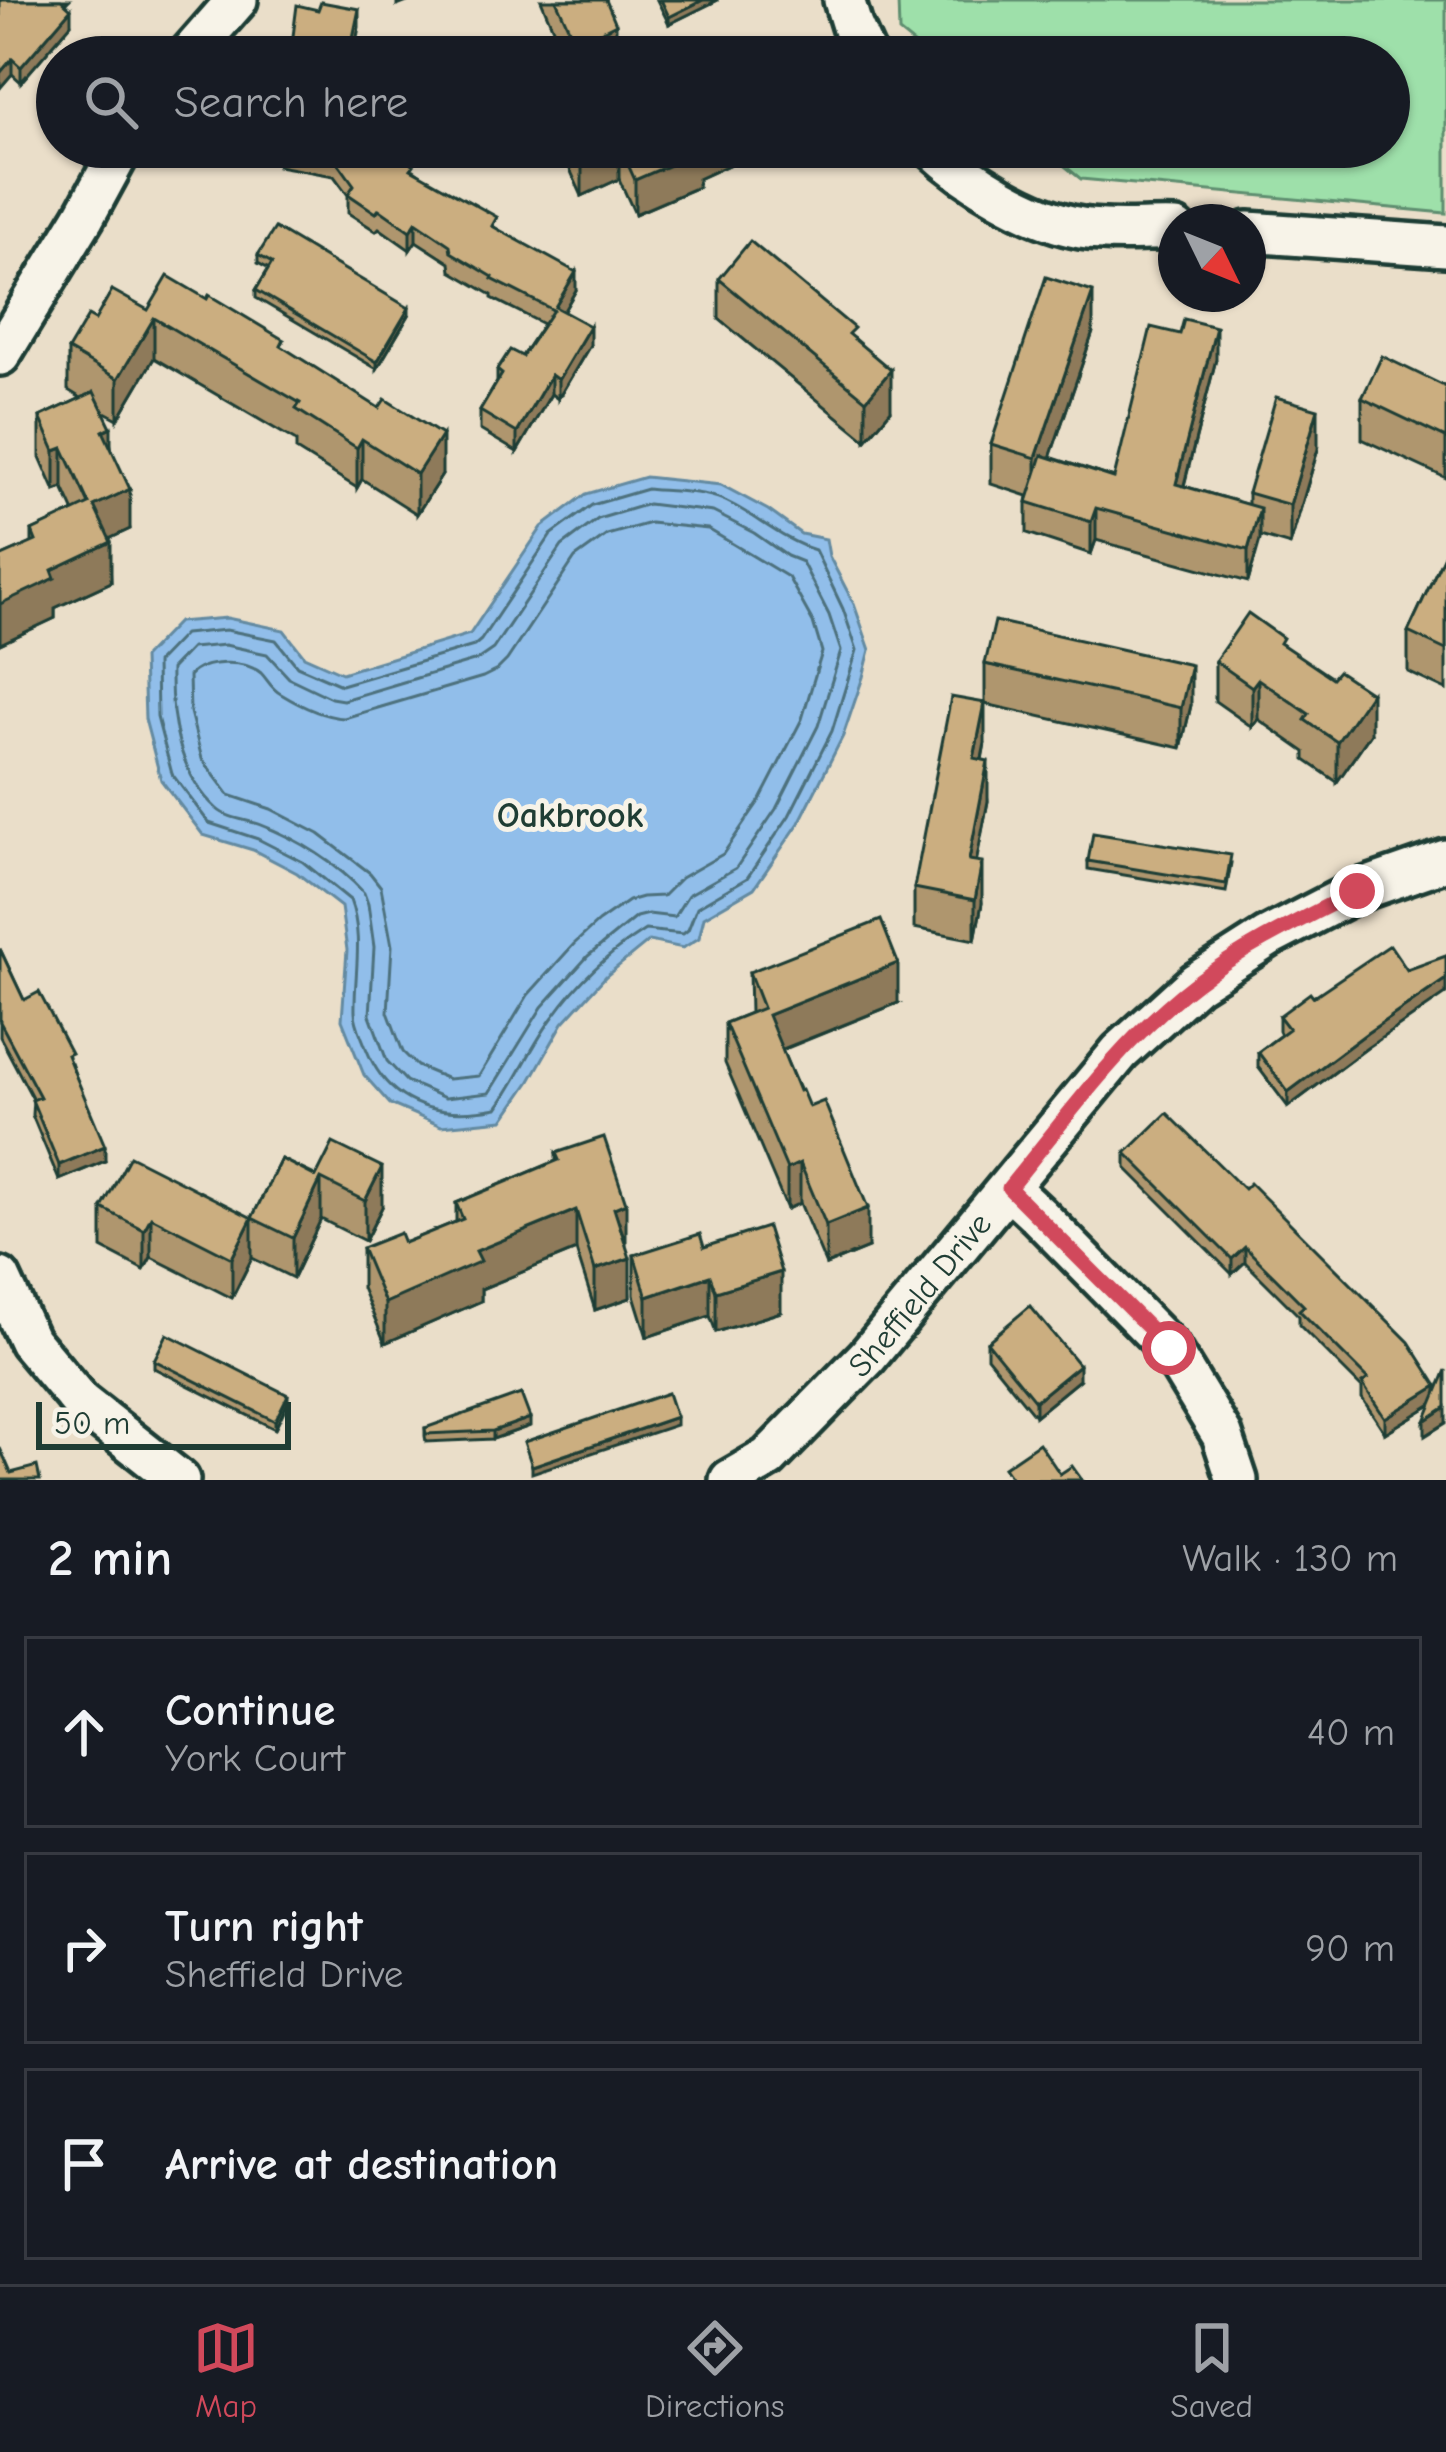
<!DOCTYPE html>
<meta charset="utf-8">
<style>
:root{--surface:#171b24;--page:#242831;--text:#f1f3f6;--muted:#9ea1a6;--line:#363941;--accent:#d1495b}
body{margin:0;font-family:"Comic Neue",sans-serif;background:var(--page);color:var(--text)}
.compass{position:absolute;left:1158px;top:204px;width:108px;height:108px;border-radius:50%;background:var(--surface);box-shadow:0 3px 9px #0004;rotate:133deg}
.scale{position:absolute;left:36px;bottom:30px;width:255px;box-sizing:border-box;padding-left:12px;border:6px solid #1f3d34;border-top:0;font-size:33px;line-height:42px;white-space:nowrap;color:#1f3d34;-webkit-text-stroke:9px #f7f3e8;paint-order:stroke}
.stop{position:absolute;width:36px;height:36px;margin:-27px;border:9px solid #d1495b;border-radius:50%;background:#fff}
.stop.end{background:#d1495b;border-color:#fff;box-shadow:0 3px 12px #0008}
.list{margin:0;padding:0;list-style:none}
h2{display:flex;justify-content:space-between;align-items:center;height:156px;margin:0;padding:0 48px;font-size:51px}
h2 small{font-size:39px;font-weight:400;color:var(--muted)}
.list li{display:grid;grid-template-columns:78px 1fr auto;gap:36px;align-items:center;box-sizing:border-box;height:192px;margin:0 24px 24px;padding:0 24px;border:3px solid var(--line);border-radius:0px}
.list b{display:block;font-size:45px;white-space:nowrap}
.list p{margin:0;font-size:39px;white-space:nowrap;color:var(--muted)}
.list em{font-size:39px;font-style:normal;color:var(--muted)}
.icon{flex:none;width:66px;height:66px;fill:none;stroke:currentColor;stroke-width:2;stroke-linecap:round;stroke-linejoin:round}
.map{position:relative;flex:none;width:1446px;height:1480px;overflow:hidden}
.search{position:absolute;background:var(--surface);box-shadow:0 3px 9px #0004;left:36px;right:36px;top:36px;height:132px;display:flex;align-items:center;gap:30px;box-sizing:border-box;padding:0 42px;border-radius:66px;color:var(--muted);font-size:45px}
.sheet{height:804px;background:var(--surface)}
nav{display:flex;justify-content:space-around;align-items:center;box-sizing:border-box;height:168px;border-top:3px solid var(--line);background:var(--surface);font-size:33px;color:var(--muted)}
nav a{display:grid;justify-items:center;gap:6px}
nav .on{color:var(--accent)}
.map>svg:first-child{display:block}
.green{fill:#9ee0aa;stroke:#5e8e6f;stroke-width:3}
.water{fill:#91beea;stroke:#638aa1;stroke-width:3}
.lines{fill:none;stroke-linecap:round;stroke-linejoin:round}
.shore{stroke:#4d717d;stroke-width:3}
.street-casing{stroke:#1f3d34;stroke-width:48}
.street{stroke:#f7f3e8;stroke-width:39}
.wall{fill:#af966e;stroke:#1f3d34;stroke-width:3}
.shaded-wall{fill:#8e7a5a;stroke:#1f3d34;stroke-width:3}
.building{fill:#cbae80;stroke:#1f3d34;stroke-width:3}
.route{stroke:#d1495b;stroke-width:15}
.labels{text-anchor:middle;stroke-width:10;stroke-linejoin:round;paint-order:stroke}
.street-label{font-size:33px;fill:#1f3d34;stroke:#f7f3e8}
.neighbourhood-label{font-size:36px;font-weight:bold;fill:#1f3d34;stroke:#f7f3e8}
</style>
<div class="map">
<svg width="1446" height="1480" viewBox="0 0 1446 1480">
<rect width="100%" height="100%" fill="#eadec9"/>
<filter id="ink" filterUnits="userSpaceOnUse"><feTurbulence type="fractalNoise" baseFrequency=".00833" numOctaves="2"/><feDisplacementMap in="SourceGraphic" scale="24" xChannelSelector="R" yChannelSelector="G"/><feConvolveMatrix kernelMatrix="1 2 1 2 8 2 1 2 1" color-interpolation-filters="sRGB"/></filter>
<g filter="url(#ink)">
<path class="green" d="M898 0H1446V213L1081 179 1041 147H1389V57H930L899 32Z"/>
<path class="water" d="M645 477 721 485 768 510 801 534 826 539 829 556 854 604 870 650 863 677 843 736 799 823 754 888 704 917 699 938 683 948 649 941 606 976 563 1023 530 1081 503 1120 441 1126 390 1104 364 1075 342 1020 347 950 341 907 297 873 253 850 203 835 161 780 145 719 143 658 178 622 227 618 284 630 304 656 342 673 470 634 542 527 586 494Z"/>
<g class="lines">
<g class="shore">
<path d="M647 489C671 492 701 490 723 500 755 514 781 540 815 550L843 609 857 650 832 731 789 816 747 878 697 907 688 930 683 934 645 930C610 952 577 983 553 1017 532 1045 518 1079 497 1108 439 1119 389 1107 366 1048 362 1036 355 1024 355 1012 354 974 364 937 350 900L303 862 258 839 209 823 172 774 157 717 156 663 184 634 226 630 276 640 297 666 341 685 474 646 481 640 551 535 592 505Z"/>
<path d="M648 504 713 512 754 533 787 556 802 562 829 615 841 651 818 726 776 809 736 868 688 895 674 917 648 914 636 917 588 956 542 1007 489 1093 445 1098 406 1081 387 1061 370 1015 374 947 368 904 364 893C338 864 298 839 261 825 248 820 228 819 217 809 179 775 170 717 171 669L191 648 225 645 267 654 289 678 331 698 343 700 477 660 493 649 562 546 598 519Z"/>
<path d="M650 523 708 529 788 577 813 622 822 652 802 719 760 800 723 854 681 878 663 896 642 897 628 901 598 922 574 944 528 995 479 1076 448 1079 417 1066 403 1052 388 1012 392 946 381 887 370 873 319 834 271 809 229 795 202 759 190 712 189 676C203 660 244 659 261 673 268 680 271 689 281 694 299 705 323 717 344 718L483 677 497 670 507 660 575 558 607 535Z"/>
</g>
<defs>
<g id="street">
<path d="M844 0 852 26 866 57"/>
<path d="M187 57 237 0"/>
<path d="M932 147C968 181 1030 219 1081 228 1111 233 1145 229 1176 230"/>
<path d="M1248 232 1446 246"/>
<path d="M0 355 84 217 122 147"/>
<path d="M1009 1188 1038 1215 1169 1348 1222 1435 1237 1480"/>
<path d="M0 1278 29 1341 80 1402 179 1480"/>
<path id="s1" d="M730 1480 768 1458 867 1357 1120 1052 1196 983 1268 937 1357 891 1446 860"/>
</g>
</defs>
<use href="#street" class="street-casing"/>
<use href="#street" class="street"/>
</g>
<g class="wall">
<path d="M0 0H69L65 4 71 24 21 82 12 74 0 88Z"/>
<path d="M541 0H606L616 57H565Z"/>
<path d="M657 0H718L669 24Z"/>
<path d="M278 147 414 170 497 229 576 290 563 312 590 345 558 399 551 394 517 452 480 430V411L497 382V370L522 356 543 324 492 298V295L451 271 450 263 416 241 410 250 379 228 376 231 348 213V195L334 176 278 166Z"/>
<path d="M560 147H783L752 162 748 156 698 179V187L635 214 619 179 582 196Z"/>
<path d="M258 255 409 315 377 369 256 298V290L269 269 258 263Z"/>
<path d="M719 279 854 339 891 410 866 440 719 319Z"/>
<path d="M148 310 284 348 442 475 417 514 362 479 357 488 296 450V441L154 358 118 419 103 411 130 529 109 539 111 582 55 608V618L0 644V557L32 543V531L74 512 63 488 55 491 40 457V417L81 398 68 390V350L95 320Z"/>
<path d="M1093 332 1050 457 1114 478 1216 359 1184 486 1248 505V493L1318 449 1290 545 1260 536 1248 582 1096 540 1091 554 1027 533V502L1028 496 991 484V444Z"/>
<path d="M1446 387V478L1362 439V398Z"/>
<path d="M1446 551V690L1408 672V632Z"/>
<path d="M1283 645 1371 733 1337 782 1305 760V752L1258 719 1252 727 1215 701V661Z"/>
<path d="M985 664 1191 705 1181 748 985 704Z"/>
<path d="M985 743 982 760 988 801 976 861 982 903 975 940 914 928V888Z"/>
<path d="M1088 861 1231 863 1226 892 1088 869Z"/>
<path d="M0 949 24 1000 71 1063 105 1161 59 1180 32 1115 33 1099 0 1037Z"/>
<path d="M749 972 898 1003 782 1050 868 1248 826 1265 800 1203 787 1209 725 1063V1023L750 1013Z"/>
<path d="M1279 1016 1367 1048 1288 1107 1258 1067V1052L1281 1035 1279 1031Z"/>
<path d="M556 1153 626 1243 630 1298 595 1310 576 1250 481 1289V1301L385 1343 362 1288V1248L404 1243 456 1222V1203L556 1161Z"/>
<path d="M1126 1153 1437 1386 1425 1436 1432 1404 1385 1433 1362 1398V1388L1299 1325V1316L1245 1262 1232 1274 1126 1168Z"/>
<path d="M281 1159 382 1207 365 1241 321 1219 293 1278 252 1258 232 1298 151 1257 144 1270 102 1248V1208L252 1218Z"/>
<path d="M704 1247 781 1312 716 1332 710 1316 647 1337 634 1295V1255Z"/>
<path d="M987 1342 1079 1380 1035 1416 987 1357Z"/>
<path d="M154 1360 288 1402 275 1429 154 1368Z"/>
<path d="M530 1426 493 1439 426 1442 425 1436V1428Z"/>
</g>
<g class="shaded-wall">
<path d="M397 0H412L397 6Z"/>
<path d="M703 0H718L669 24V17Z"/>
<path d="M71 9V24L21 82V67Z"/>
<path d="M359 9V27L353 57H349Z"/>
<path d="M616 24V57H576V44Z"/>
<path d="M12 59V74L0 88V73Z"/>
<path d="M617 147H619V179L582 196V162Z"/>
<path d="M695 147H748V156L698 179V187L635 214V180Z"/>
<path d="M752 147H783L752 162Z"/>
<path d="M416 222V241L410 250V231Z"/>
<path d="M576 272V290L555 326V307Z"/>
<path d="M1093 292V332L1036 499V458Z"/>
<path d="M409 308V315L377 369V362Z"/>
<path d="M154 318V358L118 419V379Z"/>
<path d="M590 326V345L558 399V380Z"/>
<path d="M1216 327V359L1176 516V484Z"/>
<path d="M891 370V410L866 440V400Z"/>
<path d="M551 375V394L517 452V433Z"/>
<path d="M1318 409V449L1290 545V505Z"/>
<path d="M111 427V467L103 431Z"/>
<path d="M442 435V475L417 514V474Z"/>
<path d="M362 439V479L357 488V448Z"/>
<path d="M63 448V488L55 491V451Z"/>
<path d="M130 489V529L94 546V506Z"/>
<path d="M1096 508V540L1091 554V522Z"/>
<path d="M1260 508V540L1248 582V550Z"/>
<path d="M111 542V582L55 608V618L0 644V604L52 570Z"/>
<path d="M1191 665V705L1181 748V708Z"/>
<path d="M1258 679V719L1252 727V687Z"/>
<path d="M1371 693V733L1337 782V742Z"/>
<path d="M985 703V743L974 798V758Z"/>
<path d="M988 761V801L969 900V860Z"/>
<path d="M982 862V903L975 940V900Z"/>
<path d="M898 963V1003L768 1055V1015Z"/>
<path d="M1446 979V994L1367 1048 1288 1107V1092L1367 1033Z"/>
<path d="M105 1146V1161L59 1180V1165Z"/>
<path d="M800 1163V1203L787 1209V1169Z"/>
<path d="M382 1167V1207L365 1241V1201Z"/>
<path d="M321 1179V1219L293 1278V1238Z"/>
<path d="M626 1203V1243L614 1208Z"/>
<path d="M868 1208V1248L826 1265V1225Z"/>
<path d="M576 1210V1250L481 1289V1301L385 1343V1303L476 1251Z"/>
<path d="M151 1217V1257L144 1270V1230Z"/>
<path d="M252 1218V1258L232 1298V1258Z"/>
<path d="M1245 1247V1262L1232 1274V1259Z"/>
<path d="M630 1258V1298L595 1310V1270Z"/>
<path d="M781 1272V1312L716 1332V1292Z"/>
<path d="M710 1276V1316L647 1337V1297Z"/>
<path d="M1079 1365V1380L1035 1416V1401Z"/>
<path d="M1437 1386V1401L1385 1433V1418Z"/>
<path d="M288 1395V1402L275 1429V1421Z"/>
<path d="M1446 1407V1423L1425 1436V1421Z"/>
<path d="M676 1417V1425L532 1473V1466Z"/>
<path d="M530 1418V1426L493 1439V1431Z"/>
</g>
<g class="building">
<path d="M0 0H61L71 9 21 67 12 59 0 73Z"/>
<path d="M556 0H606L616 24 576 44Z"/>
<path d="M661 0H703L669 17Z"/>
<path d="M321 2 359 9 349 57H238L240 44 291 52 297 5 318 10Z"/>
<path d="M279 147H384L414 165 411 169 497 217 492 226 576 272 555 307 590 326 558 380 551 375 517 433 480 411 502 374 497 370 510 350 522 356 553 310 492 279 493 277 451 252 450 245 416 222 410 231 379 209 376 213 348 194 354 185 334 157Z"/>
<path d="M575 147H617L582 162Z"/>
<path d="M620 147H695L698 153 635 180Z"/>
<path d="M275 228 409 308 377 362 256 290 272 263 258 255Z"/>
<path d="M750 241 854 328 848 334 891 370 866 400 719 279Z"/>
<path d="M168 276 207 299 209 295 284 340 281 346 379 408 385 399 442 435 417 474 362 439 357 448 296 409 300 403 154 318 118 379 68 350 88 316 95 320 112 290 148 310Z"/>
<path d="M1046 277 1093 292 1036 458 991 444Z"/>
<path d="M1184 319 1216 327 1176 484 1260 508 1248 550 1096 508 1091 522 1027 502 1042 455 1114 478 1151 327 1180 334Z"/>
<path d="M1382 356 1446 387V438L1362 398Z"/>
<path d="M94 392 111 427 103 431 130 489 94 506 111 542 52 570 55 578 0 604V557L36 541 32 531 89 504 63 448 55 451 40 417Z"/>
<path d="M1276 397 1318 409 1290 505 1248 493Z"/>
<path d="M1446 551V650L1408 632Z"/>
<path d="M1248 613 1283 638 1280 643 1332 678 1338 671 1371 693 1337 742 1305 720 1309 714 1258 679 1252 687 1215 661Z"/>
<path d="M995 621 1191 665 1181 708 985 664Z"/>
<path d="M951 697 985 703 974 758 988 761 969 860 982 862 975 900 914 888Z"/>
<path d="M1093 833 1231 855 1226 884 1088 861Z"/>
<path d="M881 920 898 963 768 1015 799 1091 802 1090 809 1107 824 1101 868 1208 826 1225 800 1163 787 1169 725 1023 763 1008 749 972Z"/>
<path d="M1390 945 1407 970 1446 956V979L1367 1033 1288 1092 1258 1052 1289 1029 1279 1016 1310 993 1313 997Z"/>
<path d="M0 949 24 1000 39 992 71 1053 67 1055 105 1146 59 1165 32 1100 40 1097 0 1022Z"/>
<path d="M1167 1113 1244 1189 1250 1183 1409 1342 1437 1386 1385 1418 1362 1383 1368 1379 1299 1310 1304 1306 1245 1247 1232 1259 1126 1153Z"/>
<path d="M604 1137 626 1203 614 1208 630 1258 595 1270 576 1210 476 1251 481 1261 385 1303 362 1248 400 1233 404 1243 463 1219 456 1203 559 1160 556 1153Z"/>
<path d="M333 1143 382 1167 365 1201 321 1179 293 1238 252 1218 281 1159 316 1177Z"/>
<path d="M130 1156 252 1218 232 1258 151 1217 144 1230 102 1208Z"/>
<path d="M767 1227 781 1272 716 1292 710 1276 647 1297 634 1255 700 1234 704 1247Z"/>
<path d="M1030 1306 1079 1365 1035 1401 987 1342Z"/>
<path d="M167 1334 288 1395 275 1421 154 1360Z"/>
<path d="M1446 1370V1407L1425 1421Z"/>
<path d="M668 1393 676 1417 532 1466 524 1442Z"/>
<path d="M521 1394 530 1418 493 1431 426 1434 425 1428Z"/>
<path d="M1039 1443 1060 1474 1072 1466 1082 1480H1013L1004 1467Z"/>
<path d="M0 1448 11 1473 37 1466 40 1480H0Z"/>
</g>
</g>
<g class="lines" filter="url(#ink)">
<path class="route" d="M1169 1348 1009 1188C1067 1117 1122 1039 1196 983 1245 946 1302 919 1357 891"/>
</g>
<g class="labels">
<g class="street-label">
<text dy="12" stroke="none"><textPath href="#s1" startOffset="267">Sheffield Drive</textPath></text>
</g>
<g class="neighbourhood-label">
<text x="570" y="827">Oakbrook</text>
</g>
</g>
</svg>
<svg class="compass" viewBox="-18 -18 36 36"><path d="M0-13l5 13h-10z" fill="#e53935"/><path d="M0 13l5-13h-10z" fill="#9ea1a6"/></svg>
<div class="scale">50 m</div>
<div class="stop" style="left:1169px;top:1348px"></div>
<div class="stop end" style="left:1357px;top:891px"></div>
<div class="search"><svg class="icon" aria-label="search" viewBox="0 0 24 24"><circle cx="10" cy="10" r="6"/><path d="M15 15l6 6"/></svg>Search here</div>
</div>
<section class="sheet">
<h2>2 min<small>Walk · 130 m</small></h2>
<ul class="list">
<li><svg class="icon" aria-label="ahead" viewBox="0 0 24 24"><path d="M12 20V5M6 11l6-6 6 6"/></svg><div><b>Continue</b><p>York Court</p></div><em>40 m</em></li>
<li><svg class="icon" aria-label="right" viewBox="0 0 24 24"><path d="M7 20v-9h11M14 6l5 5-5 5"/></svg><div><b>Turn right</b><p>Sheffield Drive</p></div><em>90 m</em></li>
<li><svg class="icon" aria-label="arrive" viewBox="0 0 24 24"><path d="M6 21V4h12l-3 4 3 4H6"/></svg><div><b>Arrive at destination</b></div></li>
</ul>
</section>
<nav>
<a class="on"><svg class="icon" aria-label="map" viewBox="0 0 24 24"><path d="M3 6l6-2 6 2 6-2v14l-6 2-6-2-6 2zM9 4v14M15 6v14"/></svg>Map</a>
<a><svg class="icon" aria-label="directions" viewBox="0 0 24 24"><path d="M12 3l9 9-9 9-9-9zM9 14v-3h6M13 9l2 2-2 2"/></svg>Directions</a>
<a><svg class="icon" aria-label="saved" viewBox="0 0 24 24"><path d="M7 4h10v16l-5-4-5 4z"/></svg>Saved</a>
</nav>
